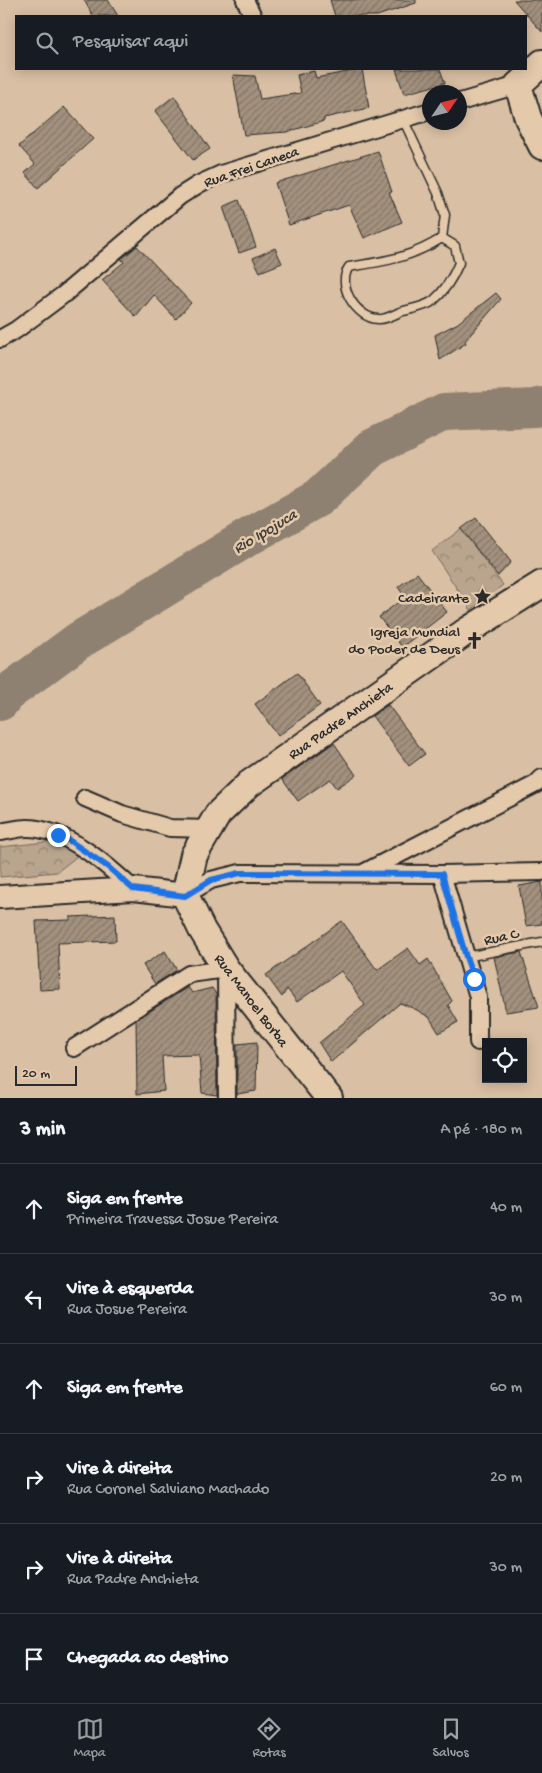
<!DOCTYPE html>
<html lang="pt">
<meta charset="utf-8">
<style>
:root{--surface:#171b24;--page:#242831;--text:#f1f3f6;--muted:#9ea1a6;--line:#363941;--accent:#98999b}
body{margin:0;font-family:"Gochi Hand",sans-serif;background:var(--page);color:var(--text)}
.controls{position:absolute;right:15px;bottom:15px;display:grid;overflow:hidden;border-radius:0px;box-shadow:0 2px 12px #0003}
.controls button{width:45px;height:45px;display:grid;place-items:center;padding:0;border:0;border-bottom:1px solid var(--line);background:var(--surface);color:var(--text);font:25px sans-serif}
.compass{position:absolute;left:422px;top:85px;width:45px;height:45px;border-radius:50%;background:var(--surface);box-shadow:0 2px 12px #0003;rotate:55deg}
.scale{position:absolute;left:15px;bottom:12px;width:62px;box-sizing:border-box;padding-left:5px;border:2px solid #2b2b2b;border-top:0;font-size:14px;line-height:18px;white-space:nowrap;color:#2b2b2b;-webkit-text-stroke:4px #e4c9ab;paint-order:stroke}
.stop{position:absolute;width:15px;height:15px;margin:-11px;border:4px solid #1a73e8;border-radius:50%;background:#fff}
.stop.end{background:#1a73e8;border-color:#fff;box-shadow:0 1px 5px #0008}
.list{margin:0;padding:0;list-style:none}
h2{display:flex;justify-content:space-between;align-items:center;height:65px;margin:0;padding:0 20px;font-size:21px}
h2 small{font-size:16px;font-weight:400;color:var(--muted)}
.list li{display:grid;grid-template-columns:32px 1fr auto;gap:15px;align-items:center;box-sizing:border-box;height:90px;padding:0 20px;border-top:1px solid var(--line)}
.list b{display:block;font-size:19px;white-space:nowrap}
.list p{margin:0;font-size:16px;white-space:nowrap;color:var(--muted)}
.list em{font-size:16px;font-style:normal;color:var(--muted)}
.icon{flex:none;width:28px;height:28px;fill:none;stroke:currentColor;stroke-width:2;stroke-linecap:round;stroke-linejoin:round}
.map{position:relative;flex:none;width:542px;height:1098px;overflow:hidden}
.search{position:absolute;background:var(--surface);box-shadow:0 2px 12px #0003;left:15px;right:15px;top:15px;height:55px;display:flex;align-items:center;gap:12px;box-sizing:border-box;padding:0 18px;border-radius:0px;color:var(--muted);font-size:19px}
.sheet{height:605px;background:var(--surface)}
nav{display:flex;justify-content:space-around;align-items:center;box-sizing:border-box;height:70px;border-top:1px solid var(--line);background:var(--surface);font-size:14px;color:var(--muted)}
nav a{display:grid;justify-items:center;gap:2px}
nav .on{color:var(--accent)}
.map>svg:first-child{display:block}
.park{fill:url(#park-crowns);stroke:#72685c}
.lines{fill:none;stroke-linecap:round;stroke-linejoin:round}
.river{stroke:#8e8171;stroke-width:38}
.building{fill:url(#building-hatch);stroke:#2b2b2b}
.service-casing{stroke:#2b2b2b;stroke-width:11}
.minor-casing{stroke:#2b2b2b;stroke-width:20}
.secondary-casing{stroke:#2b2b2b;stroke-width:26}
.primary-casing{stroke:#2b2b2b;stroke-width:30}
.service{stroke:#e4c9ab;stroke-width:8}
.minor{stroke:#e4c9ab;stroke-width:16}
.secondary{stroke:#e4c9ab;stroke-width:22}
.primary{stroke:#e4c9ab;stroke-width:26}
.route{stroke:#1a73e8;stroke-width:6}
.labels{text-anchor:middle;stroke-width:5;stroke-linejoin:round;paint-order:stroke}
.street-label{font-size:15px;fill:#2b2b2b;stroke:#e4c9ab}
.poi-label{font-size:15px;fill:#2b2b2b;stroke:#e4c9ab;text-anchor:end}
.water-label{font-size:16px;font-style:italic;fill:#3f3c39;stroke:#e4c9ab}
</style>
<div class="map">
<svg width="542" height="1098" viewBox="0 0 542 1098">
<defs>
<pattern id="park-crowns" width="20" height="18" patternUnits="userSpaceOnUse" patternTransform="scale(1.25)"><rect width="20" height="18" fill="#b9a48d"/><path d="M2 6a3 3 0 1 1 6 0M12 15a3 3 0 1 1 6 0" fill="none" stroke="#978673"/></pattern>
<pattern id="building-hatch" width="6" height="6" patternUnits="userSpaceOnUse" patternTransform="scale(1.25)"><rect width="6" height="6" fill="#a3917e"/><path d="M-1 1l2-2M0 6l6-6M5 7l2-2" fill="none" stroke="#857767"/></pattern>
</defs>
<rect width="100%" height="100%" fill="#d9bfa3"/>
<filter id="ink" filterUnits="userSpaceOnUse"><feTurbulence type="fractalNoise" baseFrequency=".02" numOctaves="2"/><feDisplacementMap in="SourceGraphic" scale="10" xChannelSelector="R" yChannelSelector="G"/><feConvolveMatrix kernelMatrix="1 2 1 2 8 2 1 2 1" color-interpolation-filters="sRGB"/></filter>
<g filter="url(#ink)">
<g class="park">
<path d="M461 529 503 585 471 610 432 551Z"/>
<path d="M64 840 78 847 76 857 57 872 0 877V847Z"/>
</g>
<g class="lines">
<path class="river" d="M0 702 6 694 78 641 245 539 318 498 372 448 444 412 535 408 542 406"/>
</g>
<g class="building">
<path d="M84 0H108L118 16H93Z"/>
<path d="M330 0H416V3L377 16H335Z"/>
<path d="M514 0H542V32Z"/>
<path d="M362 69 369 108 324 118V121L287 132 244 135 233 75 255 76 260 99 301 93 297 75 314 71 316 78Z"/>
<path d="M396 69H440L445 83 404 94Z"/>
<path d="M174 96 210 149 193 160 155 111Z"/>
<path d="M64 107 93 139 38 188 25 173 35 164 19 146Z"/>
<path d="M378 151 392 192H389L402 222 364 238 349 205 289 225 275 183Z"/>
<path d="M239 200 256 247 239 253 223 207Z"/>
<path d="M137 246 191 303 176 319 154 295 136 317 102 280 124 262 121 259Z"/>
<path d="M275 248 282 263 260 272 253 258Z"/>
<path d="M496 293 501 299 465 341 466 343 440 360 435 335 458 323Z"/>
<path d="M476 518 511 562 498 576 461 529Z"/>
<path d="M417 573 447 612 402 647 379 617 405 597 398 587Z"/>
<path d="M297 673 320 705 278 736 255 704Z"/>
<path d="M388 705 425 754 409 766 372 716Z"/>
<path d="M334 743 356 775 337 788 330 779 298 801 282 779Z"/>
<path d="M542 882V924L526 926 519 886Z"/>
<path d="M115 915 116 941 58 943 60 989 40 990 36 921 70 920V917Z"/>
<path d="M342 921 377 970 408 948 420 965 428 959 452 1001 448 1005 458 1022 439 1033 429 1017 415 1009 400 1003 331 1062 319 1043 365 1005 341 971 297 1002 287 989 282 997 266 975Z"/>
<path d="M165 951 177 970 155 984 143 965Z"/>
<path d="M521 952 539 1007 506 1012 494 957Z"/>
<path d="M188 987 192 993 212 988 216 994 217 1095 202 1093 199 1055 162 1056 164 1091 137 1094 136 1020Z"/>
<path d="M257 1042 256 1091 237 1094V1044Z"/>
</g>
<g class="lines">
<defs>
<g id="service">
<path d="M403 119 438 193 445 215 442 238"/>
<path d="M442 238 455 246 459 263C453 277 445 291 433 301 425 307 410 309 400 312 394 315 384 320 378 319 356 318 336 285 349 267 385 261 411 258 442 238Z"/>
<path d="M466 957 542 942"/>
</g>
<g id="minor">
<path d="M245 0 253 16"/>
<path d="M460 102 518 85"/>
<path d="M0 339 16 330 63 295 180 196 199 184 221 174 430 111"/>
<path d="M85 798 122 814 170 828 210 829"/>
<path d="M0 832C9 831 18 828 27 828 65 828 106 864 133 889"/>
<path d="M365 872 536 784 542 778"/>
<path d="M442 874 478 997V1042"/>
<path d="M185 895 211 880 240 873 442 874 542 872"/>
<path d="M74 1048 189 974 226 969 227 1098"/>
</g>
<path id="secondary" d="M0 897 133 889 185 895"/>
<g id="primary">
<path d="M542 63 518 85 528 118 542 146"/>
<path d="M329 1098 226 969 202 930 185 895 194 855 218 814 249 784 467 631 542 584"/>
</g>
</defs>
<use href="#service" class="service-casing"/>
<use href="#minor" class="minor-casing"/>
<use href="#secondary" class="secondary-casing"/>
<use href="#primary" class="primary-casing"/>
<use href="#service" class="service"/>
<use href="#minor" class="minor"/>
<use href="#secondary" class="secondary"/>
<use href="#primary" class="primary"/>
</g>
</g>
<g class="lines" filter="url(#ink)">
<path class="route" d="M58 835 67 839 108 867 133 889 185 896 211 880 240 873 442 874 466 957 474 979"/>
</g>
<defs>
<symbol id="sight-bare" viewBox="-9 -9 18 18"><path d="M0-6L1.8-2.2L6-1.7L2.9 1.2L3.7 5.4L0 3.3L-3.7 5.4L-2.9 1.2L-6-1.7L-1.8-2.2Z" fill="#2b2b2b" stroke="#e4c9ab" stroke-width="2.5" paint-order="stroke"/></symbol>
<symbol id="church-bare" viewBox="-9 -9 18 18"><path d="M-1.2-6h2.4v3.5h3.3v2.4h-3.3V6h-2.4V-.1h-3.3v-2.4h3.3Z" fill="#2b2b2b" stroke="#e4c9ab" stroke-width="2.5" paint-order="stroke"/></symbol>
</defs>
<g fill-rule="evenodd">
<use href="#sight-bare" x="470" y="584" width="25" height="25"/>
<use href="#church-bare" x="462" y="628" width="25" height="25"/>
</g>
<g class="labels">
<g class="street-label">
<text transform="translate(251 166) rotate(-19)" y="5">Rua Frei Caneca</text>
<text transform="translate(340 720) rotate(-35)" y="5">Rua Padre Anchieta</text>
<text transform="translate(501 936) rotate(-12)" y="5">Rua C</text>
<text transform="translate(252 1000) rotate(53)" y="5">Rua Manoel Borba</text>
</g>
<g class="poi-label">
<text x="469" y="602">Cadeirante</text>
<text x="460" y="636">Igreja Mundial<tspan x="460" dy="17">do Poder de Deus</tspan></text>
</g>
<g class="water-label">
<text transform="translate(264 530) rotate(-31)" y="6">Rio Ipojuca</text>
</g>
</g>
</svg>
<div class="controls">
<button><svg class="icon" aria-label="locate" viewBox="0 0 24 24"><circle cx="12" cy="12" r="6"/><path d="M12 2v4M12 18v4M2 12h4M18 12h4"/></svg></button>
</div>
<svg class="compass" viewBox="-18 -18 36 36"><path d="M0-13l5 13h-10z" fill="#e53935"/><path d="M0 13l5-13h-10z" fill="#9ea1a6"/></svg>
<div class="scale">20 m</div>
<div class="stop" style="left:474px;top:979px"></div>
<div class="stop end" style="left:58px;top:835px"></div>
<div class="search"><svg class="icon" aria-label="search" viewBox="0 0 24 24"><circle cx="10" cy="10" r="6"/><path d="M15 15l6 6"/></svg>Pesquisar aqui</div>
</div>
<section class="sheet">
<h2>3 min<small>A pé · 180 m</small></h2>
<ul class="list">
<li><svg class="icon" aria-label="ahead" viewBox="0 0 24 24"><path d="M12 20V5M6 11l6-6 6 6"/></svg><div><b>Siga em frente</b><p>Primeira Travessa Josue Pereira</p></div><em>40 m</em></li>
<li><svg class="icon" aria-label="left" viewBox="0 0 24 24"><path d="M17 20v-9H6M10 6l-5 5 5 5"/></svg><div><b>Vire à esquerda</b><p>Rua Josue Pereira</p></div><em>30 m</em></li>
<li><svg class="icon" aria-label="ahead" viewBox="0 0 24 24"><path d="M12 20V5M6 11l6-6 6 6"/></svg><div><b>Siga em frente</b></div><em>60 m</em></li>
<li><svg class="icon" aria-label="right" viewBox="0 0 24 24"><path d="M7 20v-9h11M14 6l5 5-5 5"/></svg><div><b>Vire à direita</b><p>Rua Coronel Salviano Machado</p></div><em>20 m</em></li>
<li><svg class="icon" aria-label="right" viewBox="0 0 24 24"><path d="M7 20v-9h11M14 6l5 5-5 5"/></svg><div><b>Vire à direita</b><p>Rua Padre Anchieta</p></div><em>30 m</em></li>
<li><svg class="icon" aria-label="arrive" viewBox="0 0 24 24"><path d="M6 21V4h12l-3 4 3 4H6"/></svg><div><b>Chegada ao destino</b></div></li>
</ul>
</section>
<nav>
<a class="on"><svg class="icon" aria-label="map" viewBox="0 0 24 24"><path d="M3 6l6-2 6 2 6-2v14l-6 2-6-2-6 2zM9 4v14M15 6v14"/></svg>Mapa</a>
<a><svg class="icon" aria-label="directions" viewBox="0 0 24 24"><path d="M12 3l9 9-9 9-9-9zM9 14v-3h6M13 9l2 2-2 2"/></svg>Rotas</a>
<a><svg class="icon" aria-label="saved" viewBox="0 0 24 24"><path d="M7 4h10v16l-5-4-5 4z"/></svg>Salvos</a>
</nav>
